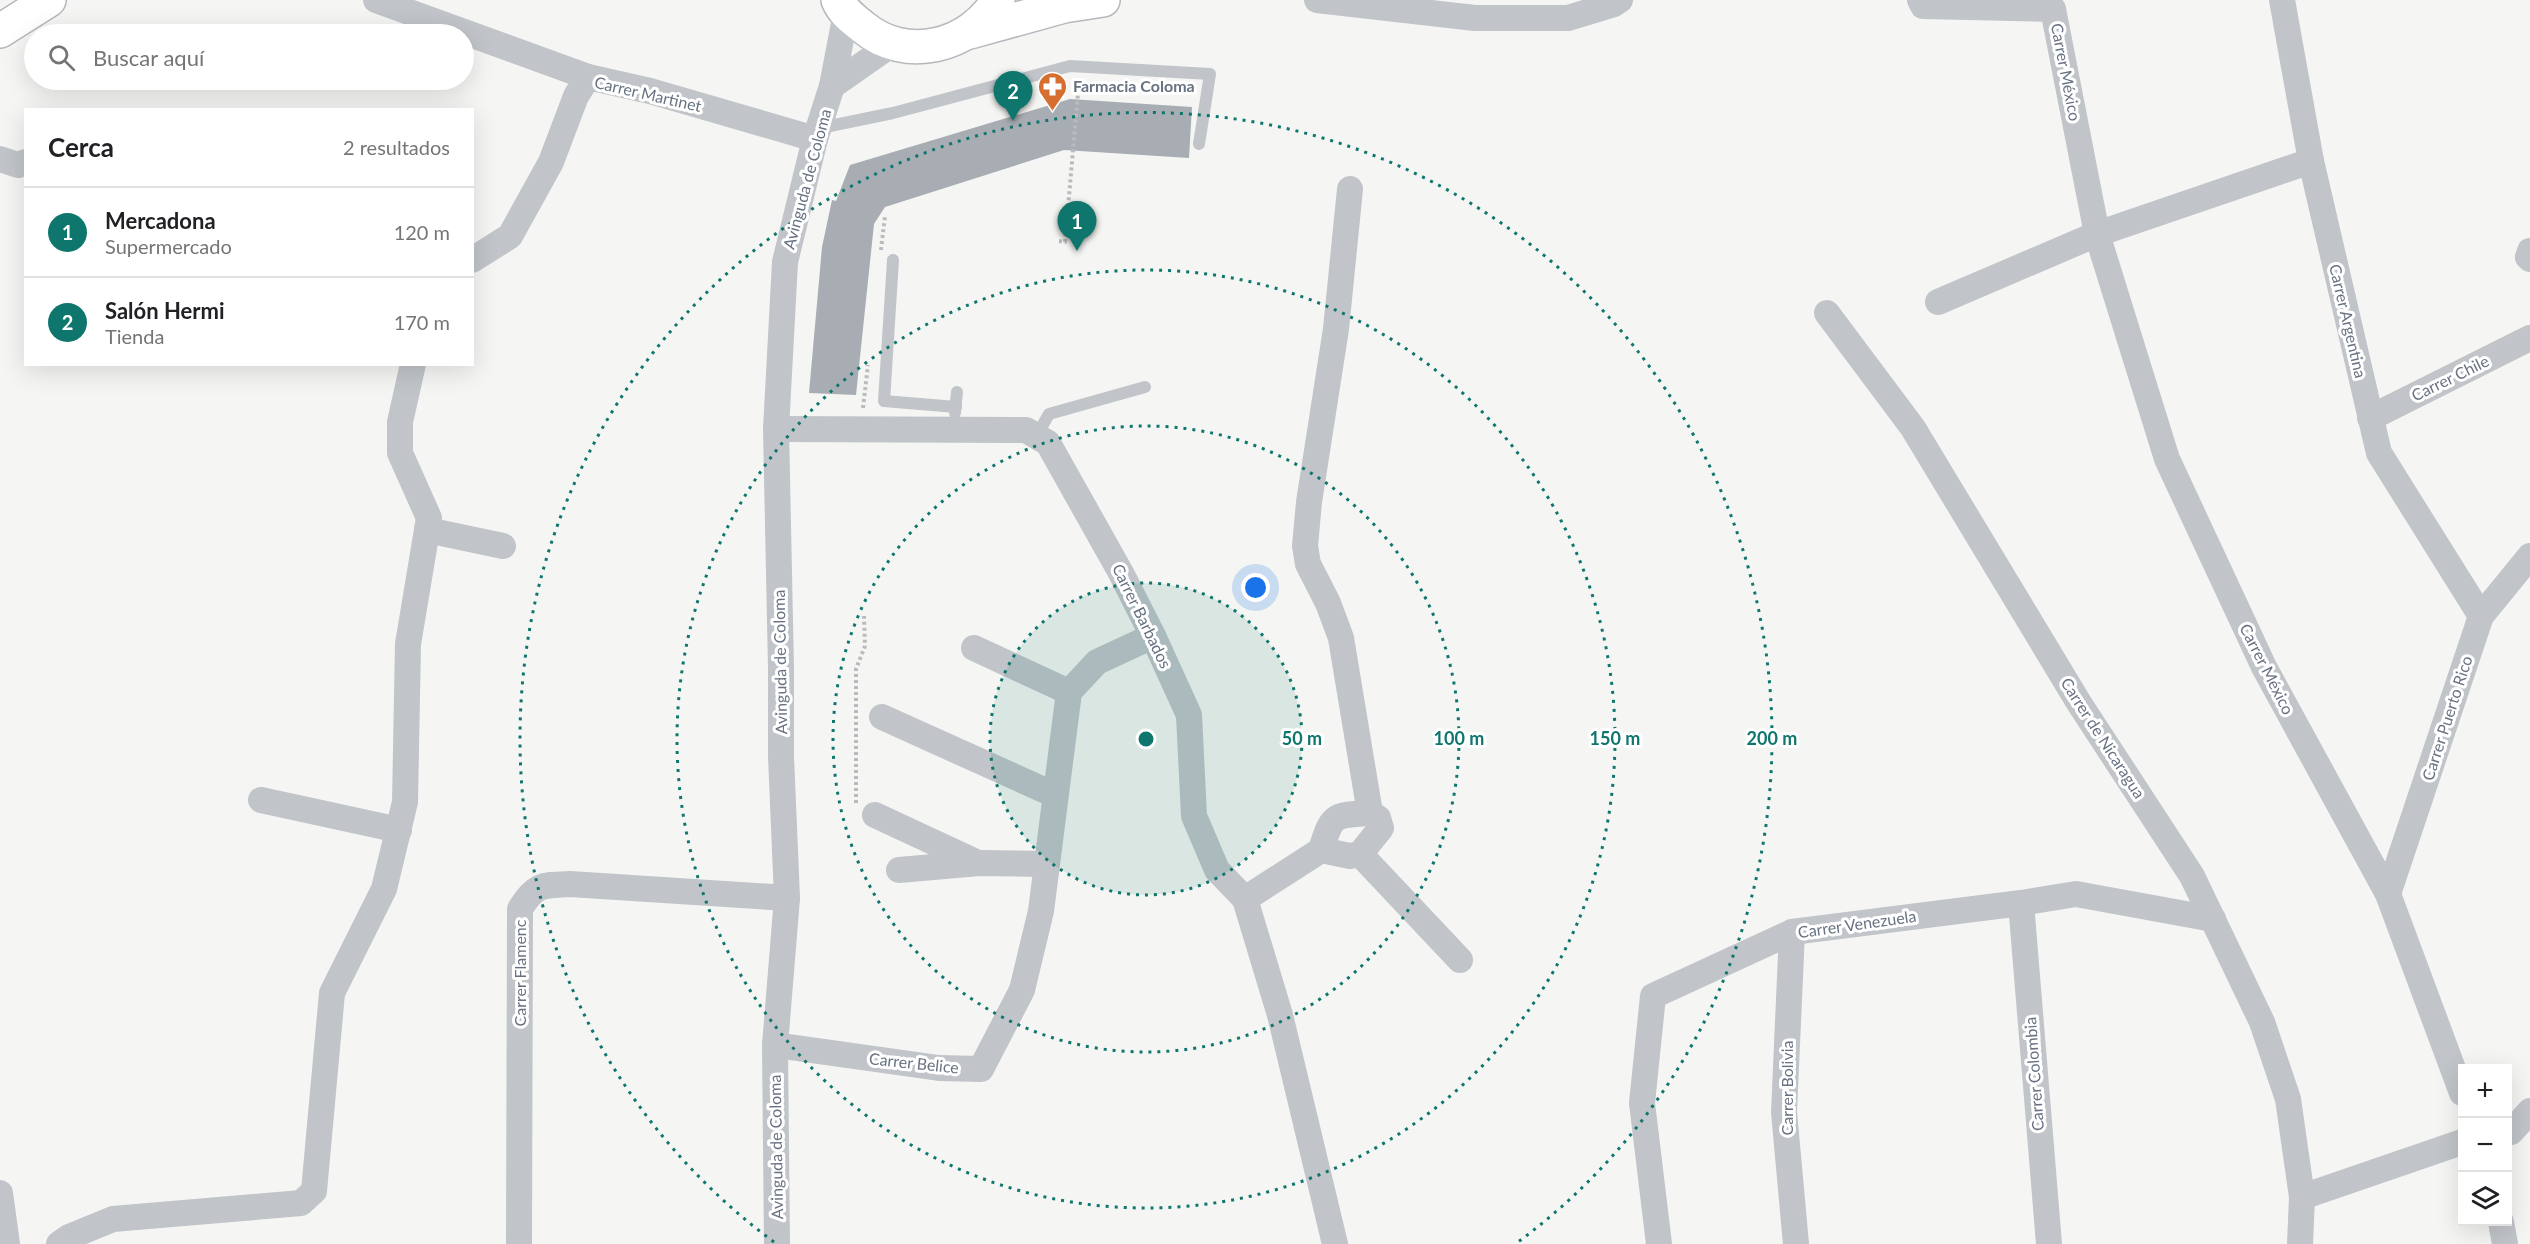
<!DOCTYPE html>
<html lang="es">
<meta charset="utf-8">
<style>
:root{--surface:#fff;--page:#f2f2f2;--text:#202124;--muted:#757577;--line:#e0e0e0;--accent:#0f766e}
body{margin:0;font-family:Lato,sans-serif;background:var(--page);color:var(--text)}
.controls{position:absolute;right:18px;bottom:18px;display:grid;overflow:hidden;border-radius:0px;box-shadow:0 6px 24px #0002}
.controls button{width:54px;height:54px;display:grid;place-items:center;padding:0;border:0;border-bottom:2px solid var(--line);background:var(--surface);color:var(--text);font:30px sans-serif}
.you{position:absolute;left:1256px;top:588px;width:21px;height:21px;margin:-15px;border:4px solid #fff;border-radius:50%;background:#1a73e8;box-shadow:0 0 0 9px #1a73e833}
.badge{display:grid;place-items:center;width:39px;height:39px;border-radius:50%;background:var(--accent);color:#fff;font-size:20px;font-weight:700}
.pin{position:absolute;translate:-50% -50px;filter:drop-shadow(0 2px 3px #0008)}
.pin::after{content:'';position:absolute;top:32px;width:21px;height:18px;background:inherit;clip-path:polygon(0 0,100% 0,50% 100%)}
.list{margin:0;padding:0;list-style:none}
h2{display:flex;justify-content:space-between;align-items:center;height:78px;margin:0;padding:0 24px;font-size:26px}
h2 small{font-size:20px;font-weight:400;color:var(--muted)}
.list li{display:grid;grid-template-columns:39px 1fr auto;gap:18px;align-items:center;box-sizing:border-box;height:90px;padding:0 24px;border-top:2px solid var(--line)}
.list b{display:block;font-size:22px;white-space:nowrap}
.list p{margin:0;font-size:20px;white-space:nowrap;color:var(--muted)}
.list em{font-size:20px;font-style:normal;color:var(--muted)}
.icon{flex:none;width:33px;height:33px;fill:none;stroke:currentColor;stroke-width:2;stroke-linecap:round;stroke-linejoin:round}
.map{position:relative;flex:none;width:2530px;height:1244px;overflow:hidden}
.search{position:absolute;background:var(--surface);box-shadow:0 6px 24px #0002;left:24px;top:24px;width:450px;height:66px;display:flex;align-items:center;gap:15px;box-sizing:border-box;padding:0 21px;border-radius:33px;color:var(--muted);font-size:22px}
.panel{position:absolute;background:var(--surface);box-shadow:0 6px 24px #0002;left:24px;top:108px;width:450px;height:258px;border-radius:0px}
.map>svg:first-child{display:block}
.building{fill:#a8adb4}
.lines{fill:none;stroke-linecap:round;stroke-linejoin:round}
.primary-casing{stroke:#b5b8bc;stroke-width:36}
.path{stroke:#b9bbbe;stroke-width:4;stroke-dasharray:3 3;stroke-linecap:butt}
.lane{stroke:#c1c4c8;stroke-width:12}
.street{stroke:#c1c4c8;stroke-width:26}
.primary{stroke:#fff;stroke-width:33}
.ring{fill:none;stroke:#0f766e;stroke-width:3;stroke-dasharray:3 6}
.labels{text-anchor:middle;stroke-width:6;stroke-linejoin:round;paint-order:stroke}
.street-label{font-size:16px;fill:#677282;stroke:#fff}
.poi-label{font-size:16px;font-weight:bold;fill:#677282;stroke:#fff;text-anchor:start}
.centre{fill:#0f766e;stroke:#fff;stroke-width:3}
.ring-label{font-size:18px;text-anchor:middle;font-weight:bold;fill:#0f766e;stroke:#fff;stroke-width:6;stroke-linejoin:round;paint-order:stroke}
</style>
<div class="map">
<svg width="2530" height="1244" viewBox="0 0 2530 1244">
<rect width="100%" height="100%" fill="#f5f6f3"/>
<path class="building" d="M1070 99 1192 107 1189 158 1064 150 885 207 874 224 856 395 809 393 822 247 832 200 836 201 850 165Z"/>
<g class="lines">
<defs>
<g id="primary">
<path d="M838 0C843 12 853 19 863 27 906 63 970 47 998 0"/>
<path d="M0 31 49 0"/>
<path d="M970 32 1064 6 1103 0"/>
</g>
</defs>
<use href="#primary" class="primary-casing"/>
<g class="path">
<path d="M1059 241 1065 242 1079 82"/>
<path d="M881 250 885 216"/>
<path d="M863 408 868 365"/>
<path d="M856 803V669L865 646 864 616"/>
</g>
<g class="lane">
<path d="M820 128 893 113 1070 66 1210 74 1199 144"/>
<path d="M893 260 884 401 956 407"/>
<path d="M955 413 957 392"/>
<path d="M1037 435 1049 414 1145 387"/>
</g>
<g class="street">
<path d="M376 0 588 77"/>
<path d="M1317 0 1475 18H1568L1614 4 1620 0"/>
<path d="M1920 0 1923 6 2053 9 2097 234 2167 459 2264 667 2388 894 2462 1093"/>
<path d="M2282 0 2311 161 2379 453 2481 616"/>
<path d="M832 86 892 44"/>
<path d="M0 159 18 165 26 162"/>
<path d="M2530 251 2528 257 2530 259"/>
<path d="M472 260 510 236 551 162 576 96 588 77 650 91 815 139"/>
<path d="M1938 302 2097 234 2311 161"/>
<path d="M1827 313 1913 428 2079 703 2192 876 2262 1022 2288 1099 2302 1197 2462 1142"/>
<path d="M2370 418 2530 338"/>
<path d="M776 429 1026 430 1048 443 1121 573 1153 636 1189 715 1194 816 1217 870 1245 899 1321 850C1332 814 1333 815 1370 813"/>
<path d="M427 530 503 546"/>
<path d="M974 648 1069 692"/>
<path d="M882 717 1055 795"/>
<path d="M261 800 399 830"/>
<path d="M875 815 976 862"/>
<path d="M1321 850 1350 856 1360 854 1381 828 1378 818 1370 813 1341 638 1328 603 1308 564 1305 546 1309 502 1336 329 1350 189"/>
<path d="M1360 854 1460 960"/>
<path d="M899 870 979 863 1046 864"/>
<path d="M2388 894 2481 616 2530 556"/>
<path d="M1245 899 1280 1015 1335 1244"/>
<path d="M2021 903 2049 1244"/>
<path d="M1792 932 1784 1112 1796 1244"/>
<path d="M775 1045 939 1068 981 1069 1022 990 1041 911 1069 692 1097 662 1153 636"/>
<path d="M2508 1132H2511L2530 1111"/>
<path d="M0 1193 7 1244"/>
<path d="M2501 1222 2505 1244"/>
<path d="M59 1244 69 1237 113 1219 301 1203 314 1191 332 993 384 889 405 802 408 644 429 518 400 453V422L413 364"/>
<path d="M519 1244 520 909C535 884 542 885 570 884L787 898"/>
<path d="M777 1244 775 1045 787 898 781 756V669L776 429 785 262 815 139 832 86 846 13"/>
<path d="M1659 1244 1642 1103 1653 996 1792 932 2021 903 2076 894 2213 919"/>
<path d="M2300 1244 2302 1197"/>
</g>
<use href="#primary" class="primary"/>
</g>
<circle cx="1146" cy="739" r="156" fill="#0f766e" fill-opacity=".12"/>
<g class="ring">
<circle cx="1146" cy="739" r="156"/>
<circle cx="1146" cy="739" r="313"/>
<circle cx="1146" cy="739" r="469"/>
<path d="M774 1242A626 626 0 1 1 1518 1242"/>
</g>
<defs>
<symbol id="pharmacy-pin" viewBox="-11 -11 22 30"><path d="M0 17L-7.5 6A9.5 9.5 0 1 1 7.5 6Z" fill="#d76e31" stroke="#fff"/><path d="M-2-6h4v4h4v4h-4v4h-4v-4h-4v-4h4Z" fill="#fff"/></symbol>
</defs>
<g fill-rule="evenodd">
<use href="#pharmacy-pin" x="1036" y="70" width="33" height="45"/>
</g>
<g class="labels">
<g class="street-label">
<text transform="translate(2066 72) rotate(79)" y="6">Carrer México</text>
<text transform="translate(648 94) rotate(13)" y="6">Carrer Martinet</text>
<text transform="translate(807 179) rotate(-75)" y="6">Avinguda de Coloma</text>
<text transform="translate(2348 321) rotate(77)" y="6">Carrer Argentina</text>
<text transform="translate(2450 378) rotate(-26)" y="6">Carrer Chile</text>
<text transform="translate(1142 616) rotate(64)" y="6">Carrer Barbados</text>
<text transform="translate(780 662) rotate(-91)" y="6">Avinguda de Coloma</text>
<text transform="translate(2267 669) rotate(63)" y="6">Carrer México</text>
<text transform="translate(2447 718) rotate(-72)" y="6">Carrer Puerto Rico</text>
<text transform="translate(2103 738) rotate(57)" y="6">Carrer de Nicaragua</text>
<text transform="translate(1857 924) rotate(-8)" y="6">Carrer Venezuela</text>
<text transform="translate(520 973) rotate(-90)" y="6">Carrer Flamenc</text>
<text transform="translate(914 1063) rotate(6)" y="6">Carrer Belice</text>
<text transform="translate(2034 1074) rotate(-94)" y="6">Carrer Colombia</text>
<text transform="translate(1787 1088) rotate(-90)" y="6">Carrer Bolivia</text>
<text transform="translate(776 1147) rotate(-91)" y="6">Avinguda de Coloma</text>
</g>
<g class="poi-label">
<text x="1073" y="92">Farmacia Coloma</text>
</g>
</g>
<circle cx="1146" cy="739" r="9" class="centre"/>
<g class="ring-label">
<text x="1302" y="745">50 m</text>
<text x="1459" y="745">100 m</text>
<text x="1615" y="745">150 m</text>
<text x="1772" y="745">200 m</text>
</g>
</svg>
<div class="controls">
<button>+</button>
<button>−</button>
<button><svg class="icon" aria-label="layers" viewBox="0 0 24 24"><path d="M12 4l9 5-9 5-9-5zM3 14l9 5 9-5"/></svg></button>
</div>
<div class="you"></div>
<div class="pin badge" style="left:1077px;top:251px">1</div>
<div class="pin badge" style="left:1013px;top:121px">2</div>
<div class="search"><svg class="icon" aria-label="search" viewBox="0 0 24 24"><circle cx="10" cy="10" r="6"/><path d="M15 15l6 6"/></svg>Buscar aquí</div>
<section class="panel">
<h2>Cerca<small>2 resultados</small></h2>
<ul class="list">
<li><span class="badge">1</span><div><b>Mercadona</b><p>Supermercado</p></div><em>120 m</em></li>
<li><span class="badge">2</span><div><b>Salón Hermi</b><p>Tienda</p></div><em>170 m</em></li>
</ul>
</section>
</div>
